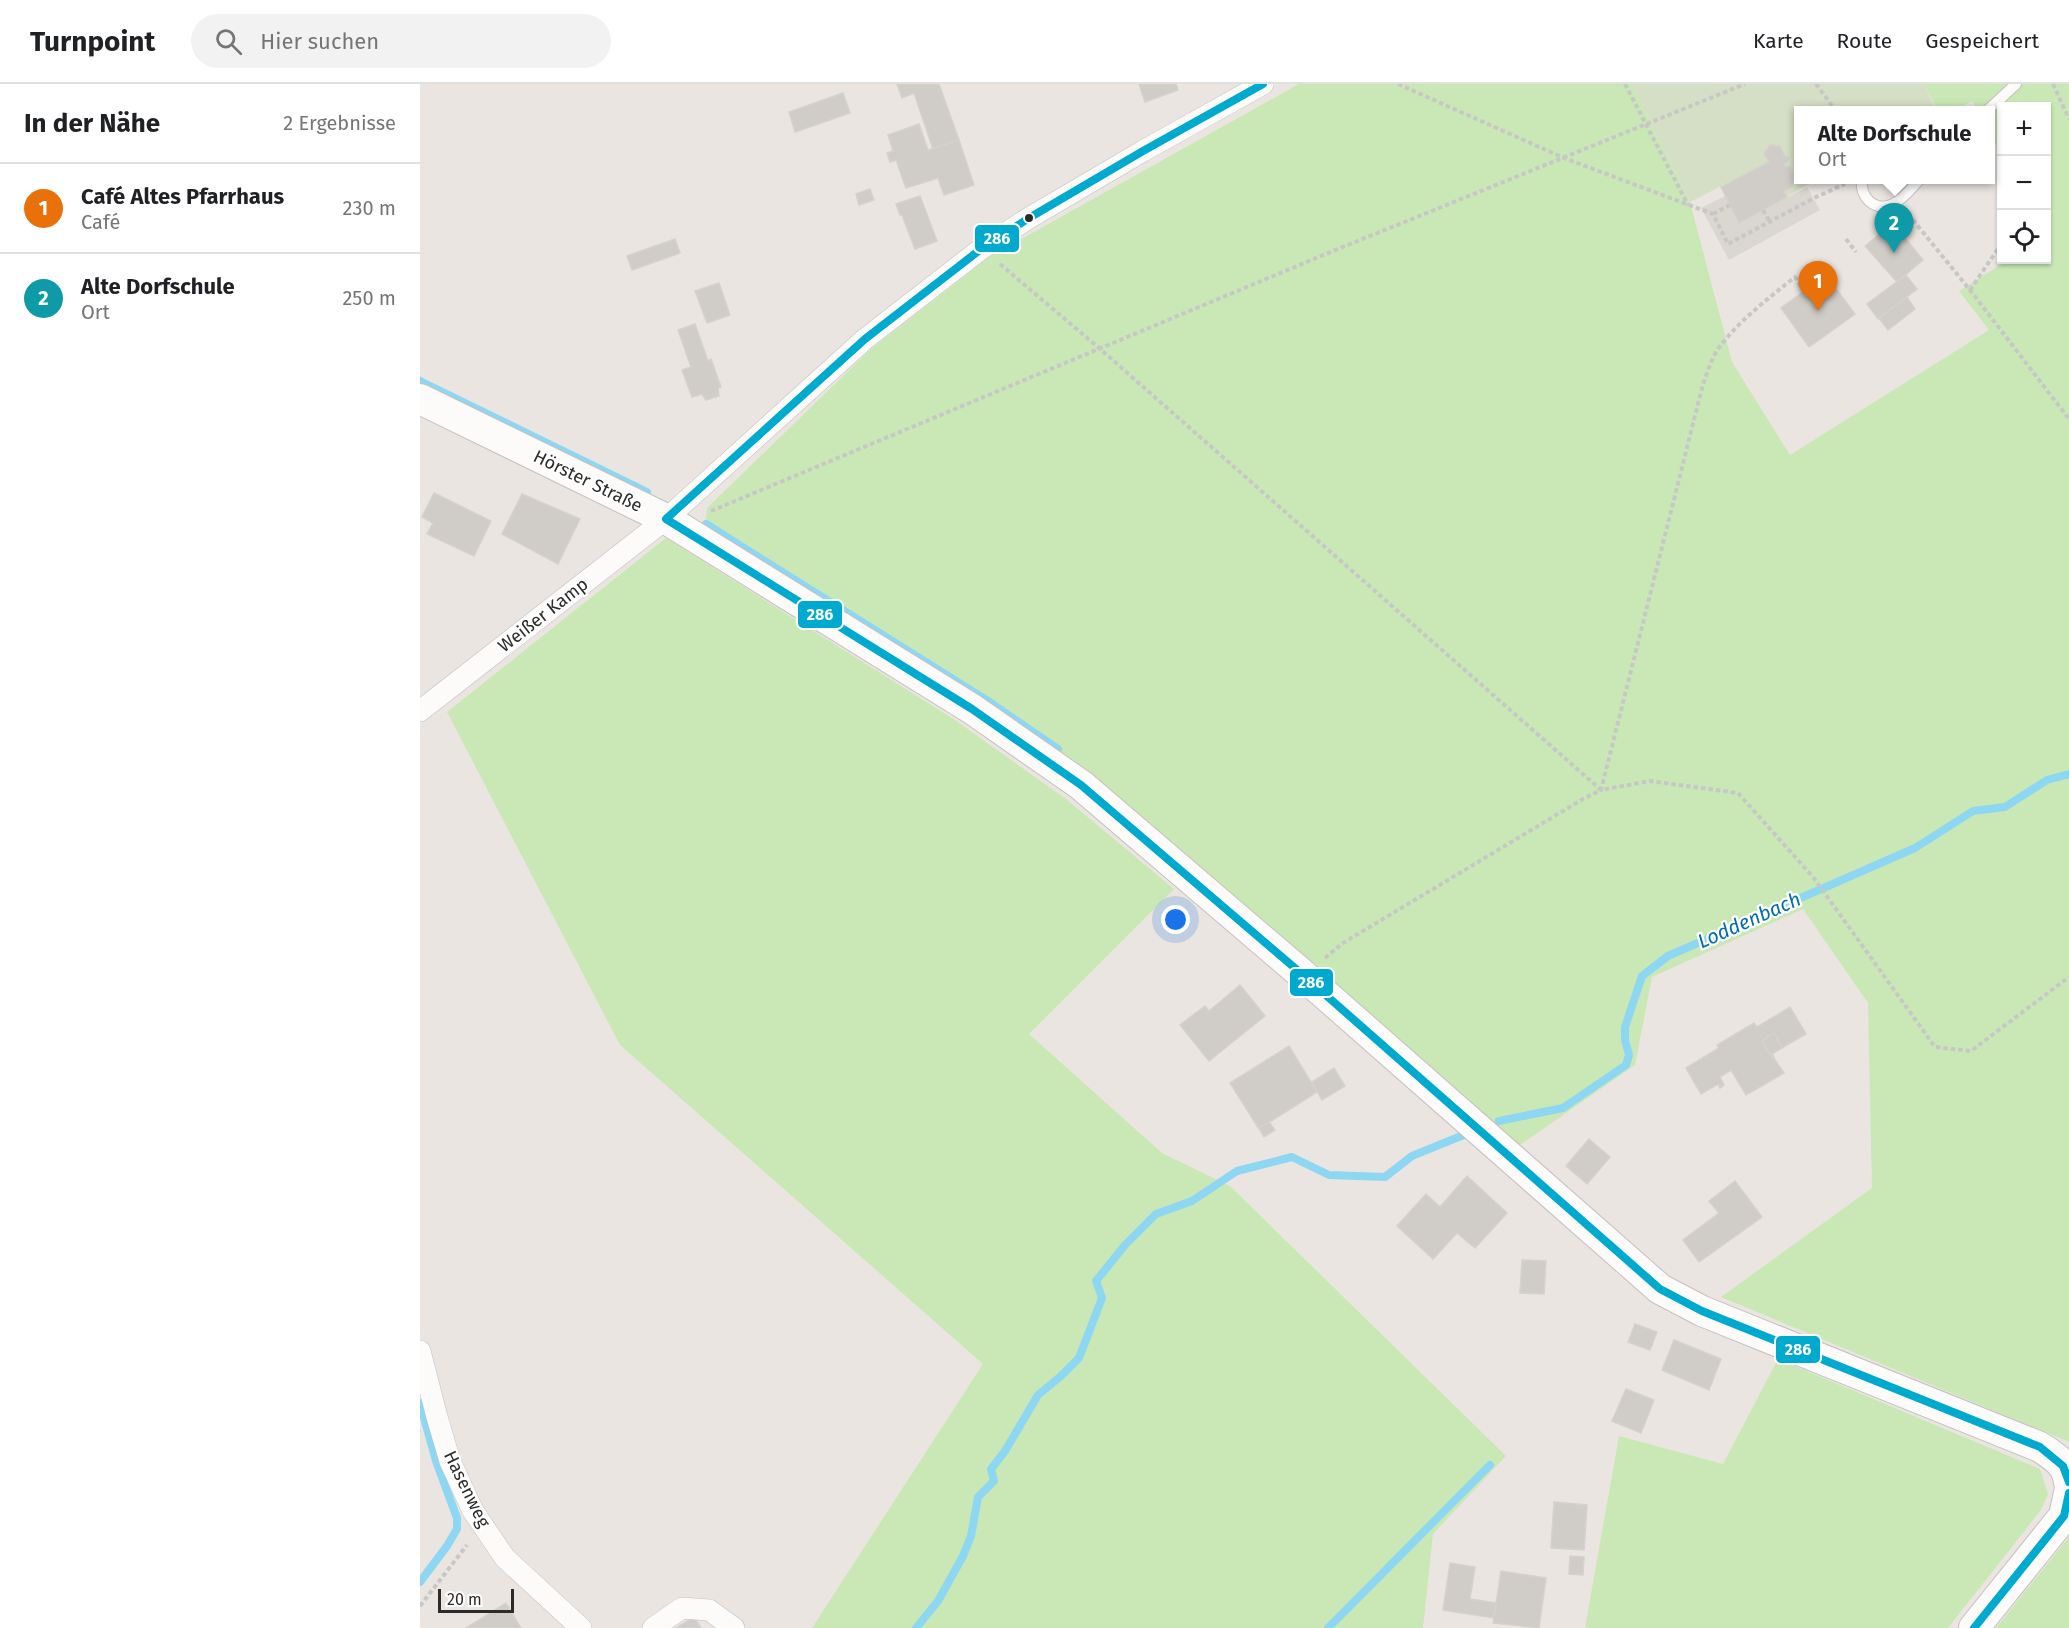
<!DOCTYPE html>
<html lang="de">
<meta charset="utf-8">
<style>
:root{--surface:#fff;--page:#f2f2f2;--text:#202124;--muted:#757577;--line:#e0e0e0;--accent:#6e6c6a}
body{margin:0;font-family:"Fira Sans",sans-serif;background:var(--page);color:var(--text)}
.controls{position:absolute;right:18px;top:18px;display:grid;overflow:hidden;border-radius:0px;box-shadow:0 2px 4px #0004}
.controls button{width:54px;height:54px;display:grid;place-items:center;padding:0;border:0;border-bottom:2px solid var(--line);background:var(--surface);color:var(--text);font:30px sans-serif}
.scale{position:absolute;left:18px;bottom:15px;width:76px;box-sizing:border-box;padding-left:6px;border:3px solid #2b2b2b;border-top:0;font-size:16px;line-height:21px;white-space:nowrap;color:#2b2b2b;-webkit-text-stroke:4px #fff;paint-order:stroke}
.you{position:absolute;left:756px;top:836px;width:21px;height:21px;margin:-15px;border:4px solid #fff;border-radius:50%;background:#1a73e8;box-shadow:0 0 0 9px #1a73e833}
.badge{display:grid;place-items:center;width:39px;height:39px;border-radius:50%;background:var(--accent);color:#fff;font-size:20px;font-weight:700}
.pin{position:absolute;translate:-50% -50px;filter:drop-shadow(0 2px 3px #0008)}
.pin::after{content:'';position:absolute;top:32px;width:21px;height:18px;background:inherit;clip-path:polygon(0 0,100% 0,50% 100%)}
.popup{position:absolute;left:1374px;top:22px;width:201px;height:78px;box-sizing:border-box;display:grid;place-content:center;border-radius:0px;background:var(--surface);filter:drop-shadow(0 2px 4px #0005);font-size:20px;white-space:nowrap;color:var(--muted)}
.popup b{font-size:22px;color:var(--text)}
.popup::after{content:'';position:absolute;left:50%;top:100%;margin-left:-12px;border:12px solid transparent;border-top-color:var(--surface)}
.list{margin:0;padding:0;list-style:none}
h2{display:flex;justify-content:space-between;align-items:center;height:78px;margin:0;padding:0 24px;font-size:26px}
h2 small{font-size:20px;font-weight:400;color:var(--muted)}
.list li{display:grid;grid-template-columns:39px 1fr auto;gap:18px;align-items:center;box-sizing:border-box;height:90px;padding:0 24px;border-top:2px solid var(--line)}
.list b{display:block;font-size:22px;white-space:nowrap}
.list p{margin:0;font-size:20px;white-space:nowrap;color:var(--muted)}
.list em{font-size:20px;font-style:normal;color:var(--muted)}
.icon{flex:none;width:33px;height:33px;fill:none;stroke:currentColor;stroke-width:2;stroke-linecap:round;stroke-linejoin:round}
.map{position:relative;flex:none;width:1649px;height:1544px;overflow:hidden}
header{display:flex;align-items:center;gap:36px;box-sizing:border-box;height:84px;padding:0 30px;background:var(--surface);border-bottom:2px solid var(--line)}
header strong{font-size:28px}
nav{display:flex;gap:33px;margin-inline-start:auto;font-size:21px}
.search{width:420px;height:54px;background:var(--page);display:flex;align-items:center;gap:15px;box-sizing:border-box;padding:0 21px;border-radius:33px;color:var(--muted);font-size:22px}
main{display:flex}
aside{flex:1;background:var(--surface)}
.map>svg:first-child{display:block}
.green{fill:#cae8b6}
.cemetery{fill:#d5dfc6}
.plaza{fill:#dad6d0}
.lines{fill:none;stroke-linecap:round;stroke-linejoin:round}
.stream{stroke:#8dd7f2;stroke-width:8}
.building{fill:#d0cdc9;stroke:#d5d1cc;stroke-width:1.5}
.lane-casing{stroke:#c3c1c2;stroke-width:12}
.street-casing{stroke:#c3c1c2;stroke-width:22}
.secondary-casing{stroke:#c3c1c2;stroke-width:32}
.path{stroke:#c8c7c7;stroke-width:4;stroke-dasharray:4.5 3;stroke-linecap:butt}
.lane{stroke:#fcfbfa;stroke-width:10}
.street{stroke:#fcfbfa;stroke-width:21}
.secondary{stroke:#fcfbfa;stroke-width:30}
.bus-1-casing{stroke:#fff;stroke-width:12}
.bus-1{stroke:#00a9ce;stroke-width:8}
.bus-dot{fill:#2b2b2b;stroke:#fff;stroke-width:2}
.labels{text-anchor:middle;stroke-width:4.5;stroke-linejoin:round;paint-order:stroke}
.street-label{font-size:18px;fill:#2b2b2b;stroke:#fff}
.water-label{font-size:20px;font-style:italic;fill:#006da9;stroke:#fff}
.line-badge{stroke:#fff;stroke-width:2}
.badge-label{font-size:16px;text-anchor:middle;font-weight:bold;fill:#fff}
</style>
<header>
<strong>Turnpoint</strong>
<div class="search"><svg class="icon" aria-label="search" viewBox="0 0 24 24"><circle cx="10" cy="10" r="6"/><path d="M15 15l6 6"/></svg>Hier suchen</div>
<nav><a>Karte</a><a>Route</a><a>Gespeichert</a></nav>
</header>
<main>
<aside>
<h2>In der Nähe<small>2 Ergebnisse</small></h2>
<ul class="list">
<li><span class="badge" style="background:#e8710a">1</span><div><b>Café Altes Pfarrhaus</b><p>Café</p></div><em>230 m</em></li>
<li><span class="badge" style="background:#0f9aa8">2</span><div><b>Alte Dorfschule</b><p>Ort</p></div><em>250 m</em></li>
</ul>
</aside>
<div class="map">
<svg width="1649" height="1544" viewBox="0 0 1649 1544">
<rect width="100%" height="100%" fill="#eae5e0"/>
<g class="green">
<path d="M879 0H1212L1270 118 1312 278 1370 371 1569 246 1539 207 1588 176H1626V22H1582L1581 70 1570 49V27L1558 26 1552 17 1536 26H1517L1504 0H1649V1358L1301 1213 1452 1104 1448 919 1383 825 1232 893 1215 981 1097 1063 658 682 286 436 287 424 451 265 569 173Z"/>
<path d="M246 454 535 636 646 715 754 805 609 950 742 1069 810 1102 1086 1372 1013 1450 1003 1544H392L563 1280 200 961 27 628Z"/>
<path d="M1358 1275 1620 1385 1628 1410 1621 1426 1528 1544H1165L1199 1352 1303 1380Z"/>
<path d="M1649 1453V1544H1576Z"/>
</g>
<path class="cemetery" d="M1212 0H1504L1515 25 1378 27V96H1395L1367 113 1364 107 1372 103 1374 93 1370 83 1364 82 1369 74 1365 72 1360 62 1350 61 1344 70 1349 78 1270 118Z"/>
<path class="plaza" d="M1387 103 1400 126 1309 176 1281 124 1305 112 1320 138Z"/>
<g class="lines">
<g class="stream">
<path d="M0 297 227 408"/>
<path d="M286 440 571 619 638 665"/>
<path d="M1079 1037 1143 1024 1206 981 1209 971 1205 956V943L1222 892 1248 872 1495 764 1553 727 1585 723 1627 696 1649 690"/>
<path d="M0 1319 16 1377 37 1434V1445L27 1462 0 1498"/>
<path d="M496 1544 518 1517 543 1472 551 1452 558 1413 574 1397 571 1385 585 1367 618 1311 641 1292 659 1274 682 1214 676 1197 705 1161 736 1130 772 1117 817 1087 872 1073 909 1091 965 1093 992 1072 1046 1050"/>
<path d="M908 1544 1070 1381"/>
</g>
</g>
<g class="building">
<path d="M477 0H519L539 56 513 65 494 9 482 14Z"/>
<path d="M719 0H756L758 6 725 18Z"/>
<path d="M423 9 430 29 375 48 369 28Z"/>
<path d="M499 40 508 66 539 56 554 101 524 111 518 94 486 104 476 76 470 78 467 69 473 67 468 51Z"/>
<path d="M1350 61 1360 62 1365 72 1369 74 1364 82 1370 83 1374 93 1372 103 1364 107 1367 113 1319 139 1301 103 1349 78 1344 70Z"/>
<path d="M450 105 454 116 439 121 436 110Z"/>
<path d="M500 112 517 157 495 165 482 131H480L476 120Z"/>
<path d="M1473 139 1503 176 1477 198 1445 162Z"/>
<path d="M255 155 260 169 212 186 207 172Z"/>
<path d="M1406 191 1435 230 1389 263 1361 224Z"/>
<path d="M1486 191 1497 205 1458 235 1447 220Z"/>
<path d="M299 199 310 231 287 239 275 207Z"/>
<path d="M1487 213 1495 225 1468 246 1459 234Z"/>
<path d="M275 240 288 277 291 275 301 303 298 304 299 312 286 316 282 310 272 313 262 286 271 283 258 246Z"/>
<path d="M14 409 71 437 54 472 7 450 13 439 2 433Z"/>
<path d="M102 410 160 435 138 480 82 450Z"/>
<path d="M820 901 845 932 789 977 760 941 785 922 789 927Z"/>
<path d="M1370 923 1386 950 1362 964 1354 949 1342 957 1364 989 1326 1011 1311 986 1300 993 1304 1001 1300 1004 1298 1000 1281 1010 1266 984 1299 964 1297 961 1334 939 1337 943Z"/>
<path d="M1354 949 1362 964 1352 970 1354 973 1352 974 1342 957Z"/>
<path d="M869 962 897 1008 839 1045 810 999Z"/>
<path d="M914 984 925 1002 902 1016 892 998Z"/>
<path d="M849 1038 855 1046 844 1053 839 1044Z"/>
<path d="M1169 1055 1190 1073 1167 1100 1146 1082Z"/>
<path d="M1047 1092 1087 1129 1055 1164 1037 1149 1013 1175 977 1142 1006 1110 1020 1123Z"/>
<path d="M1315 1097 1342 1133 1279 1178 1263 1156 1299 1129 1289 1117Z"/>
<path d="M1102 1176 1126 1177 1124 1210 1100 1209Z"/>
<path d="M1215 1240 1237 1248 1230 1266 1208 1258Z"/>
<path d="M1254 1256 1301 1275 1289 1306 1242 1286Z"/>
<path d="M1206 1305 1234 1316 1221 1349 1192 1337Z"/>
<path d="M1134 1418 1167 1421 1164 1466 1131 1464Z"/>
<path d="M1150 1472 1164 1473 1163 1491 1149 1490Z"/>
<path d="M1030 1479 1055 1483 1050 1515 1076 1519 1074 1534 1023 1526Z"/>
<path d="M1081 1487 1126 1494 1119 1544 1073 1539Z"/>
<path d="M86 1519 101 1544H46Z"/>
<path d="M274 1533 281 1544H256Z"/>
</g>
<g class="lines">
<defs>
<g id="lane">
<path d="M1567 27 1596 0"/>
<path d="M1442 96C1441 104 1443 111 1449 117 1469 134 1487 109 1499 96"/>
</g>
<g id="street">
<path d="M0 627 246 435 445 255 561 165 609 134 723 67 843 0"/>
<path d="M0 1267 17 1333 30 1377 53 1427 85 1474 161 1544"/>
<path d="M233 1544 262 1524 289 1526 314 1544"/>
</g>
<g id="secondary">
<path d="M0 315 246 435 552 625 661 701 883 891 1240 1205 1282 1227 1620 1363C1635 1373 1647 1380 1649 1398"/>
<path d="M1554 1544 1644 1432 1649 1409"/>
</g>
</defs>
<use href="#lane" class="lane-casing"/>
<use href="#street" class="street-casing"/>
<use href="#secondary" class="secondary-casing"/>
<g class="path">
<path d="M978 0 1144 74 1293 130 1308 160 1394 114 1425 100"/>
<path d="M1205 0 1268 121"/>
<path d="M1396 0 1416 27"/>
<path d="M1633 0 1649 35"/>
<path d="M1343 126 1350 138"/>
<path d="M1293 130 1310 121"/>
<path d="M1488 130 1550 206 1649 335"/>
<path d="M1426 155 1436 168"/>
<path d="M580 180 679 264 1181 706 1230 697 1318 709 1393 793 1515 963 1551 967 1649 893"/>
<path d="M1550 206 1582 159"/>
<path d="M291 427 913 167 1325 0"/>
<path d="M905 874 923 859 1163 715 1181 706 1283 300C1288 287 1292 272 1301 261 1322 234 1349 214 1375 193L1384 207"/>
<path d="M0 1522 47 1461"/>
</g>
<use href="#lane" class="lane"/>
<use href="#street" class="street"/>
<use href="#secondary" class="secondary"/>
<defs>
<g id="bus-1">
<path d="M843 0 723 67 609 134 561 165 445 255 246 435 552 625 661 701 883 891 1240 1205 1282 1227 1620 1363 1643 1382 1649 1398"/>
<path d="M1554 1544 1644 1432 1649 1409"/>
</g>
</defs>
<use href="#bus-1" class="bus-1-casing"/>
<use href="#bus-1" class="bus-1"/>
</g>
<circle class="bus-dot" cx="609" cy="134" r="5"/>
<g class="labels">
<g class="street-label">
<text transform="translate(168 397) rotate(26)" y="6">Hörster Straße</text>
<text transform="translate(123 531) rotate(-38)" y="6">Weißer Kamp</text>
<text transform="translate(47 1405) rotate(64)" y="6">Hasenweg</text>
</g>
<g class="water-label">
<text transform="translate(1329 836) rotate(-24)" y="7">Loddenbach</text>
</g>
</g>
<g class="line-badge">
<rect x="554" y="140" width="46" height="29" rx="6" fill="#00a9ce"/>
<rect x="377" y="516" width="46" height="29" rx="6" fill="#00a9ce"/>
<rect x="869" y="884" width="45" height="29" rx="6" fill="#00a9ce"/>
<rect x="1355" y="1251" width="46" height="29" rx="6" fill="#00a9ce"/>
</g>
<g class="badge-label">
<text x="577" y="160">286</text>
<text x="400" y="536">286</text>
<text x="891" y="904">286</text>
<text x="1378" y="1271">286</text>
</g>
</svg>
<div class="controls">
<button>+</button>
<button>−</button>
<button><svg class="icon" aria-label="locate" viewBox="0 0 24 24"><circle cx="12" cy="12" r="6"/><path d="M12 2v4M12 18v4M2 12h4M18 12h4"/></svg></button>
</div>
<div class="scale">20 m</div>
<div class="you"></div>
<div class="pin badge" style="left:1398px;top:227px;background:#e8710a">1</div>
<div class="pin badge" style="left:1474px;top:169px;background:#0f9aa8">2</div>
<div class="popup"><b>Alte Dorfschule</b>Ort</div>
</div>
</main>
